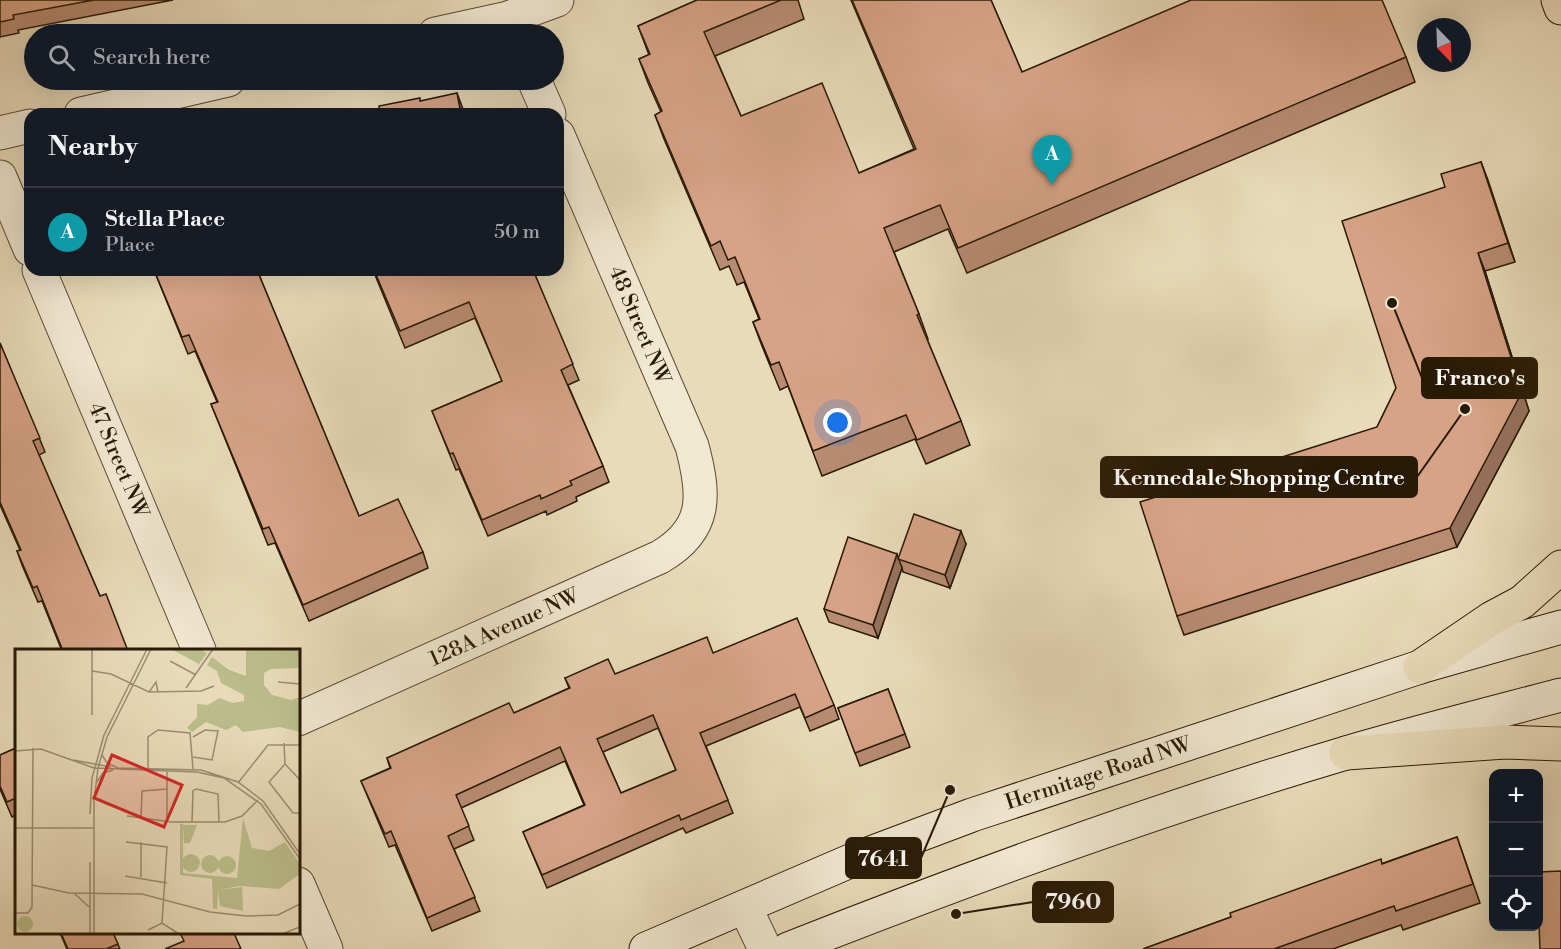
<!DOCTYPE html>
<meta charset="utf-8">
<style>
:root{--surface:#171b24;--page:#20242c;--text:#f1f3f6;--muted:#9ea1a6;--line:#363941;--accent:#d93025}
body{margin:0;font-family:"Libre Bodoni",serif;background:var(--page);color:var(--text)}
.controls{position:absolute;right:18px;bottom:18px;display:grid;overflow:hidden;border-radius:12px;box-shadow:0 6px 24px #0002}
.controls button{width:54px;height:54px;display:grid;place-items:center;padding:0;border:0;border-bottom:2px solid var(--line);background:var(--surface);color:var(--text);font:30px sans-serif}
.compass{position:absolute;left:1417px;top:18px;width:54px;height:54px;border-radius:50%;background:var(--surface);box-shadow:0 6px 24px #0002;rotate:157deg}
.you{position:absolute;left:838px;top:423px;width:21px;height:21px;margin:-15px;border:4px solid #fff;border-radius:50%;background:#1a73e8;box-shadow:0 0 0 9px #1a73e833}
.badge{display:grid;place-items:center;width:39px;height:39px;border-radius:50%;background:var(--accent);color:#fff;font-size:20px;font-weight:700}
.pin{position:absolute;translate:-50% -50px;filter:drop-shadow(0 2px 3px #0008)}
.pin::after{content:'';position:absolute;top:32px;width:21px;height:18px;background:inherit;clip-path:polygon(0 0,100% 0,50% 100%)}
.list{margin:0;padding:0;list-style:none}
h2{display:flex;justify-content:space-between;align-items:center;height:78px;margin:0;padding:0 24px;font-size:26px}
h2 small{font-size:20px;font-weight:400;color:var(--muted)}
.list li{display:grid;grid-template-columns:39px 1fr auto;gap:18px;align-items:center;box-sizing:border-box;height:90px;padding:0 24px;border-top:2px solid var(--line)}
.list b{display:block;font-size:22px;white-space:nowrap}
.list p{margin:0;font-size:20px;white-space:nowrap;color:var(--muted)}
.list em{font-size:20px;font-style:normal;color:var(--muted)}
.icon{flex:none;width:33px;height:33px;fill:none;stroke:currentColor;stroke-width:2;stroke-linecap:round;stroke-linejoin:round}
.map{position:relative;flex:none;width:1561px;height:949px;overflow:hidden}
.search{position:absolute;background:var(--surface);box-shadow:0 6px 24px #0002;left:24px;top:24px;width:540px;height:66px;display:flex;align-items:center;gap:15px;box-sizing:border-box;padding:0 21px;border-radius:33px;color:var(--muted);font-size:22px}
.panel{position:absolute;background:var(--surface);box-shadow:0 6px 24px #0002;left:24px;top:108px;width:540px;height:168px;border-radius:18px}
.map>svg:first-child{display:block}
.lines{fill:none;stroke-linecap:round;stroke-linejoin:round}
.street-casing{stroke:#594a32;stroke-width:35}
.secondary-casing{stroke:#291a05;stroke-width:35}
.primary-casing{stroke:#291a05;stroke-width:35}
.street{stroke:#f1e8d2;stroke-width:33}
.secondary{stroke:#f1e8d2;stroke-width:33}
.primary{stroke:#e9dbba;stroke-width:33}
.wall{fill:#b88c73;stroke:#291a05;stroke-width:1.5;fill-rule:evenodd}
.shaded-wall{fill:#96725e;stroke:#291a05;stroke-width:1.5}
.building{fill:#d6a386;stroke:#291a05;stroke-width:1.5;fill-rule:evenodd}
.labels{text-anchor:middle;stroke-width:5;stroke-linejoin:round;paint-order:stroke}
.street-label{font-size:21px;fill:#291a05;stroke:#f1e8d2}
.inset-road{fill:none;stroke:#9c8e72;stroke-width:1.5}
.view{fill:#d62828;fill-opacity:0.15;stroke:#d62828;stroke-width:3}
.inset-edge{fill:none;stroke:#291a05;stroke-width:3}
.leader{fill:none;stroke:#291a05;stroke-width:2}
.callout-dot{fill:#291a05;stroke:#f1e8d2;stroke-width:2}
.callout{fill:#291a05;stroke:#291a05;stroke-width:2}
.callout-label{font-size:22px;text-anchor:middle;font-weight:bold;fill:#fff}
</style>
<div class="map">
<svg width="1561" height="949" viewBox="0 0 1561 949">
<rect width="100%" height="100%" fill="#e9dbba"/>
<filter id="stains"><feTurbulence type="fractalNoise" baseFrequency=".00333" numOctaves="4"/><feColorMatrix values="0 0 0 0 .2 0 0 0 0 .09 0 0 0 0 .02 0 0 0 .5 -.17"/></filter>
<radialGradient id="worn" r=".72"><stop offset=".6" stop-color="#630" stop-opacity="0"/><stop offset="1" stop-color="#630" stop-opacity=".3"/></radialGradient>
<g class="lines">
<defs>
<g id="street">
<path d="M435 34 508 18 557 0"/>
<path d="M534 80 549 114"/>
<path d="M81 114 228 80"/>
<path d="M0 133 30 126"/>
<path d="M0 177 30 249"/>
<path d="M39 270 199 650"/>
<path d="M298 719 660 557C708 529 705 495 692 446L558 135"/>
<path d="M298 884 326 949"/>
<path d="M745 907 765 949"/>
</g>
<g id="secondary">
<path d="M646 949 855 859 972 815 1420 667 1561 627"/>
<path d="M788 949C971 877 1157 809 1346 753 1417 732 1489 714 1561 695"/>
</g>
<g id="primary">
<path d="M1558 0 1561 8"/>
<path d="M1420 667 1492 618 1522 602 1561 567"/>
<path d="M1346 753 1505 742 1561 744"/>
</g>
</defs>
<use href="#street" class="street-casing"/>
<use href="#secondary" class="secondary-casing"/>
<use href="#primary" class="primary-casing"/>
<use href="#street" class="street"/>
<use href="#secondary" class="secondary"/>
<use href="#primary" class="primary"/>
</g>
<g class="wall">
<path d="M0 0H173L18 30 19 33 0 37Z"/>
<path d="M697 0H798L804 19 715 56 741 116 859 173 914 149 851 0H991L1022 72 1406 57 1415 82 967 273 948 229 894 252 919 314 928 339H927L961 421 970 445 926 464 915 439 822 476 788 386 780 390 762 346 753 322 759 319 744 282 737 285 729 266 720 270 664 139 655 115 661 112 648 83 639 59 649 55 638 26Z"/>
<path d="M1481 162 1515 262 1485 271 1529 411 1457 547 1184 635 1177 616 1377 427 1396 388 1445 187Z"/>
<path d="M154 270H257L359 516 423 552 428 568 309 621 275 543 268 545 211 404 217 402 195 351 188 354Z"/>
<path d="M373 270H533L579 380 568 385 603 466 609 482 576 497 577 501 547 515 546 511 488 536 459 469 456 470 432 411 502 381 475 318 405 348Z"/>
<path d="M0 343 45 452 39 455 100 596 128 651H62L42 601 38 602 22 565 17 551 20 550 0 505Z"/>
<path d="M966 544 950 588 903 572 902 568 878 638 829 622 824 609 899 558Z"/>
<path d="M713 653 834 705 839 719 810 731 800 707 706 746 733 813 686 833 683 828 547 888 523 832 584 805 565 761 461 808 474 840 454 849 480 911 432 931 395 845 389 847 361 781 390 768 387 758 514 713 569 688 565 678 615 674ZM658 728 676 770 621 793 603 752Z"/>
<path d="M888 689 910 747 860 766 838 708Z"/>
<path d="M16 748V815L12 817 0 789V755Z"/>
<path d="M1457 837 1480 903 1403 930 1401 925 1333 949H1143L1231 917Z"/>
<path d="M60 933H113L120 949H67Z"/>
</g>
<g class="shaded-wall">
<path d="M457 93 463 109 464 114H461Z"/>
<path d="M1481 162 1488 180 1515 262 1508 243Z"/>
<path d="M1478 253 1485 271 1529 411 1457 547 1450 528Z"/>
<path d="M961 531 966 544 950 588 945 575Z"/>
<path d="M897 554 902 568 878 638 873 625Z"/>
</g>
<g class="building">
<path d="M0 0H94L13 15 14 19 0 22Z"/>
<path d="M697 0H781L704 32 741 116 822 83 859 173 916 149 852 0H991L1022 72 1191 0H1382L1406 57 958 248 940 205 884 228 919 314 917 315 961 421 917 440 906 415 813 451 779 362 771 365 753 322 760 319 735 257 728 260 720 241 711 246 655 115 662 111 639 59 650 54 638 26Z"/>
<path d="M457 93 461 114H380L379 106 420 98V101Z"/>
<path d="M1481 162 1508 243 1478 253 1522 392 1450 528 1177 616 1140 502 1377 427 1396 388 1342 221 1445 187 1441 174Z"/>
<path d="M154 270H257L359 516 398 499 423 552 303 605 269 527 263 529 211 404 218 402 189 335 182 337Z"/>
<path d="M374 270H533L573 364 561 370 603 466 570 481 572 485 541 499 540 495 482 520 453 453 450 454 432 411 502 381 469 302 400 331Z"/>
<path d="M0 343 40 438 33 441 100 596 106 594 128 651H63L37 586 33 588 17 551 21 550 0 502Z"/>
<path d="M914 514 961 531 945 575 898 559Z"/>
<path d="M848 537 897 554 873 625 824 609Z"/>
<path d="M797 618 834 705 805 718 795 694 700 733 728 800 681 820 679 815 542 875 523 832 585 805 560 747 456 795 469 826 448 836 475 897 427 918 391 831 385 834 361 781 391 768 387 758 509 703 514 713 570 688 565 678 608 659 615 674 707 637 713 653ZM653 715 676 770 621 793 597 739Z"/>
<path d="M888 689 905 734 855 753 838 708Z"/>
<path d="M16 748V798L7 802 0 786V755Z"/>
<path d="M1457 837 1473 884 1396 911 1394 906 1274 949H1143L1231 917 1230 913 1381 859 1382 864Z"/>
<path d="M1561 871V949H1540L1539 925V872Z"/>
<path d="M61 933H113L118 944 106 949H68Z"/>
<path d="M180 933H234L241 949H165L184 941Z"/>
</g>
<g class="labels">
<g class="street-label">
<text transform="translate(640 325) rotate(67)" y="7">48 Street NW</text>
<text transform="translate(119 460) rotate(67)" y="7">47 Street NW</text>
<text transform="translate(504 627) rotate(-24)" y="7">128A Avenue NW</text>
<text transform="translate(1098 773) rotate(-18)" y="7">Hermitage Road NW</text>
</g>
</g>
<g transform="translate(15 649)">
<rect width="285" height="285" fill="#e9dbba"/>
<path d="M156 0H184L192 4 184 15Z" fill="#bbbe8c"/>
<path d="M2 275a8 8 0 1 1 16 0a8 8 0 1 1-16 0Z" fill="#bbbe8c"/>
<path d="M231 0H285V19L256 20 249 24V36L257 46 276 51 285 48V83L265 78 228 83 221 76 211 81 191 73 177 83 172 79 182 68V55L193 56 204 49 218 54 229 52V46L206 34 202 22 192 16 197 8 214 21 231 27ZM228 169 237 199 254 202 270 193 285 215V225L264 240 225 237 203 241 202 260 198 259 197 230 165 226V175H168V224L222 229Z" fill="#bbbe8c"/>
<path d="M168 176H182L175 194H169ZM167 214a9 9 0 1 1 18 0a9 9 0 1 1-18 0ZM186 215a9 9 0 1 1 18 0a9 9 0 1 1-18 0ZM203 216a9 9 0 1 1 18 0a9 9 0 1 1-18 0ZM227 238 228 262 205 257 203 241Z" fill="#bbbe8c"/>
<path class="inset-road" d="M155 12 181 26M77 22 96 25 134 43 186 42 199 37M263 33 285 35M171 39 198 0M134 43 141 33 143 43M77 66V0M178 88 190 81 203 82 197 111 178 108M269 94 270 115 285 131M0 102 26 100 79 119 182 123 209 129 246 155 285 210M87 106 92 114 103 119M58 111 96 118M270 115 254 133 278 164H285M103 119 186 121 223 133 248 152 285 205M133 122V88L143 81 175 84 178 120M82 133 88 124 98 121M223 134 253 96H285M75 165 77 129 89 86 132 0M112 167 157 173H210L227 167 243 151M126 168 127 142 152 140M152 172V123M177 173 178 142 181 140 203 145 204 173M0 179H78M111 193 152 198 147 274M110 227 152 234M126 228V193M17 236 54 244 127 245 195 263 231 267 263 266 285 255M59 244 74 258M0 264H13L17 258 18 99M133 281 147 274 164 285M75 285V213M79 285V152L83 119 92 88 136 0M267 285 285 278"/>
<path class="view" d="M97 106 167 136 149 178 79 149Z"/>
<rect width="285" height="285" class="inset-edge"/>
</g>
<path class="leader" d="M1392 303L1422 378M1465 409L1417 477M950 790L921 858M956 914L1033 902"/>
<g class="callout-dot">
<circle cx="1392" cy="303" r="6"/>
<circle cx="1465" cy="409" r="6"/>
<circle cx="950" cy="790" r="6"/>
<circle cx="956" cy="914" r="6"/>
</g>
<g class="callout">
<rect x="1422" y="358" width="115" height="40" rx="6"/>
<rect x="1101" y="457" width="316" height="40" rx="6"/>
<rect x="846" y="838" width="75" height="40" rx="6"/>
<rect x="1033" y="882" width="80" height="40" rx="6"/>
</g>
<g class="callout-label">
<text x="1480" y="385">Franco's</text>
<text x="1259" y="485">Kennedale Shopping Centre</text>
<text x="883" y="866">7641</text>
<text x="1073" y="909">7960</text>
</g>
<rect width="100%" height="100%" filter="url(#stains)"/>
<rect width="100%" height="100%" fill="url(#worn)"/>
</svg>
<div class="controls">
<button>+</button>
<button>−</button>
<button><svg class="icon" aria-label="locate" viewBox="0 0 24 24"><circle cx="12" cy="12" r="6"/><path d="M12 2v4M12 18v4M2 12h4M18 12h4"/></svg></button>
</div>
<svg class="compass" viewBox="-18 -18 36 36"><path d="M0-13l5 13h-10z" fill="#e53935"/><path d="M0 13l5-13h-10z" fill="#9ea1a6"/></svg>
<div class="you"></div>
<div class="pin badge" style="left:1052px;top:185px;background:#0f9aa8">A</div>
<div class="search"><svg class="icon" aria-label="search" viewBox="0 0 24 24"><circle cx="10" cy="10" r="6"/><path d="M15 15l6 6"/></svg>Search here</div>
<section class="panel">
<h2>Nearby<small></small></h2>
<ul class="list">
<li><span class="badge" style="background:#0f9aa8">A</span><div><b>Stella Place</b><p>Place</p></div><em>50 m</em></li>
</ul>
</section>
</div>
